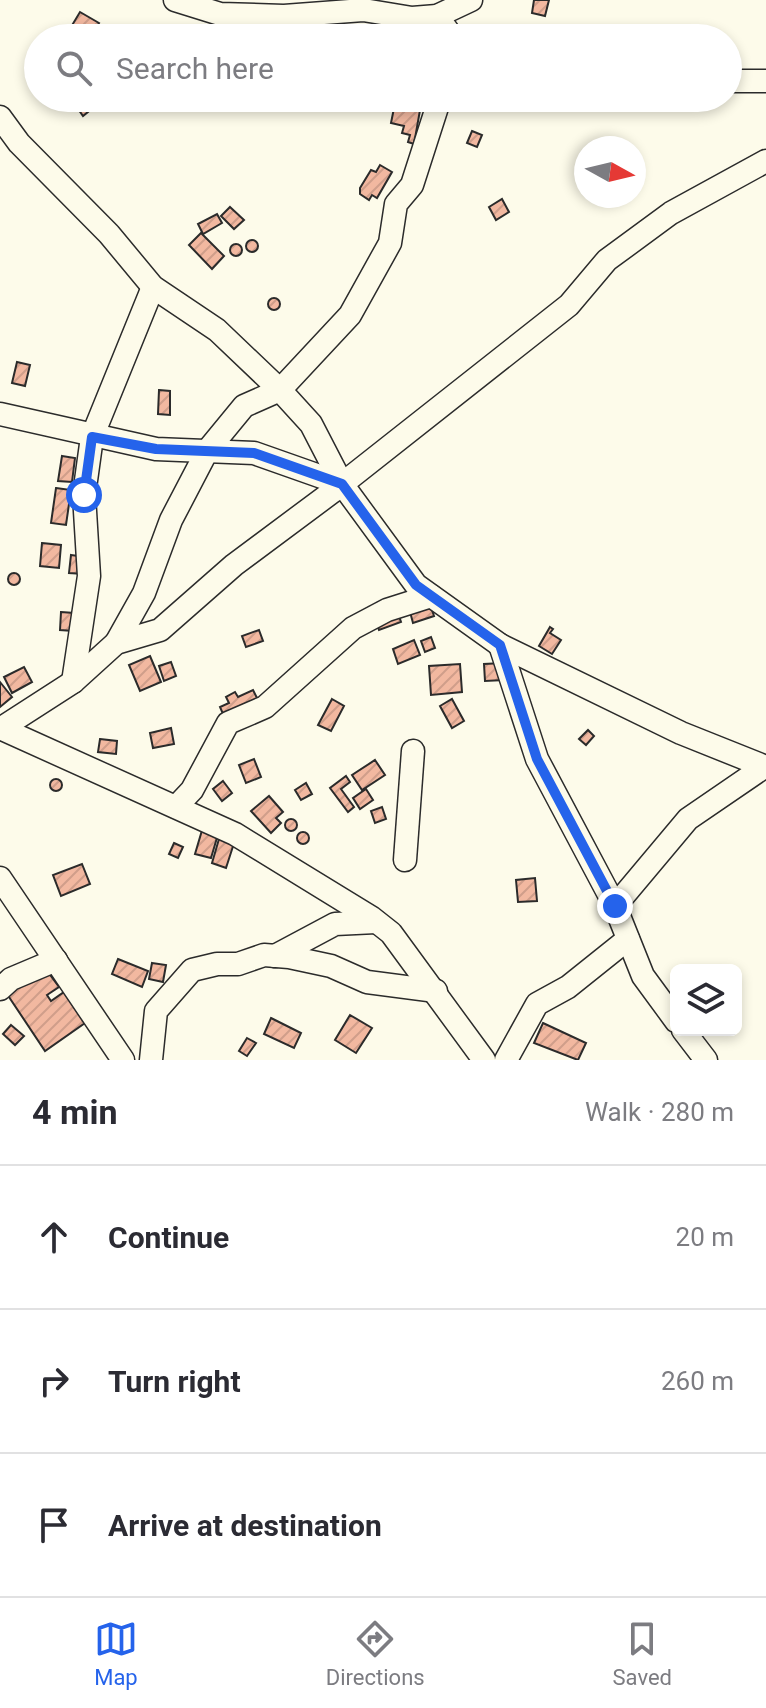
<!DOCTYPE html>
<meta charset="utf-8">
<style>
:root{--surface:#fff;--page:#f2f2f3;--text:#2b2b33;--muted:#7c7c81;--line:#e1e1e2;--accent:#2563eb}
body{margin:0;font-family:Roboto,sans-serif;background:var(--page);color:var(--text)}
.controls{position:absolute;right:24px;bottom:24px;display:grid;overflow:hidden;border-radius:12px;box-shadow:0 4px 12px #0003}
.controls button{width:72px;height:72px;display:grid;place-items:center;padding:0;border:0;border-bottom:2px solid var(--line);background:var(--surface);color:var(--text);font:40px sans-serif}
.compass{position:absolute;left:574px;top:136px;width:72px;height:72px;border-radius:50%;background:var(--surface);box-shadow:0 4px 12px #0003;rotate:98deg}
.stop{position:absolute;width:24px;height:24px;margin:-18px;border:6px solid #2563eb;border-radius:50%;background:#fff}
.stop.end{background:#2563eb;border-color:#fff;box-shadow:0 2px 8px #0008}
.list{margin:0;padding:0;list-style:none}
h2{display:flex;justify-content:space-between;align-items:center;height:104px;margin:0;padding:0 32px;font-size:34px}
h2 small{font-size:26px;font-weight:400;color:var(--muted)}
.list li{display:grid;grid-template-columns:52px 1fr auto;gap:24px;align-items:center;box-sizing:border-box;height:144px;padding:0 32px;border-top:2px solid var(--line)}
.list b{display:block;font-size:30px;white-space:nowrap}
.list em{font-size:26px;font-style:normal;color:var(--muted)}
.icon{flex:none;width:44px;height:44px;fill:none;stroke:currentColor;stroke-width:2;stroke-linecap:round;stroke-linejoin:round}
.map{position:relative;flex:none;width:766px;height:1060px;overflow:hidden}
.search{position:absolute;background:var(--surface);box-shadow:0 4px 12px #0003;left:24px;right:24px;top:24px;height:88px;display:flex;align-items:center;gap:20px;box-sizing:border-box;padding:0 28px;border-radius:44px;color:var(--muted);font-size:30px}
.sheet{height:536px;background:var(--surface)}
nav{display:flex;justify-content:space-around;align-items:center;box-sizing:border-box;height:112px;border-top:2px solid var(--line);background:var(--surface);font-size:22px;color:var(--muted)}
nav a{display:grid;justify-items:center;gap:4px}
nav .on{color:var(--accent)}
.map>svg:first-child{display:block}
.building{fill:url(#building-hatch);stroke:#2b2b2b;stroke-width:2}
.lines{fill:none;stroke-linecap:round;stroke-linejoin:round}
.minor-casing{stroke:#2b2b2b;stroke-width:25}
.minor{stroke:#fdfbea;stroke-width:22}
.route{stroke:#2563eb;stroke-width:10}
</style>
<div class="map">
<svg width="766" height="1060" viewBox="0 0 766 1060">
<defs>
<pattern id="building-hatch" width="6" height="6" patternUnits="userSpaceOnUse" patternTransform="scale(2)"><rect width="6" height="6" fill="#f2b8a0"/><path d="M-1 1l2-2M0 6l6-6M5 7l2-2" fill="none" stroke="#d09e8a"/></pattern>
</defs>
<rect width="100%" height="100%" fill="#fdfbea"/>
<g class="building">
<path d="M534 0H549L545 16 532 13Z"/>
<path d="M80 12 99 23 91 37 71 27Z"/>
<path d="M397 27 412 29 448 38H394Z"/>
<path d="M87 98 94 107 83 116 76 106Z"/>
<path d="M396 98 422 99 414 144 408 142 410 135 402 133 404 126 391 123Z"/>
<path d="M472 131 482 135 477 147 467 143Z"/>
<path d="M380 165 392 172 377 198 372 195 369 200 360 194V188L371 170 376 172Z"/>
<path d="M502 199 509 212 496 220 489 207Z"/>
<path d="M230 207 244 220 234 229 221 216Z"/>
<path d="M217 214 222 223 203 234 198 224Z"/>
<path d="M201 233 224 256 212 269 189 245Z"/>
<circle cx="252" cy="246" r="6"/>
<circle cx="236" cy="250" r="6"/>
<circle cx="274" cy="304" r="6"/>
<path d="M17 362 30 365 25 386 12 383Z"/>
<path d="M159 390 170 391V415L158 414Z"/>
<path d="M62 456 75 458 72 482 58 481Z"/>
<path d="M56 488 71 490 66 525 51 523Z"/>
<path d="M42 543 61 545 59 568 40 566Z"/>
<path d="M71 555 86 557 84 574 69 573Z"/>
<circle cx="14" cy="579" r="6"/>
<path d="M429 601 434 616 413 623 409 608Z"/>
<path d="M397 610 401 622 379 630 375 618Z"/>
<path d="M61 612 74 613 73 631 60 630Z"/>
<path d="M550 627 553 629 550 633 561 640 552 654 539 646Z"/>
<path d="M259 630 263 641 246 647 242 636Z"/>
<path d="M431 637 435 648 425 652 421 641Z"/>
<path d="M414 640 420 655 398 664 393 649Z"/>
<path d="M150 656 161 682 140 691 129 665Z"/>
<path d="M171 662 176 676 164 681 159 666Z"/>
<path d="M503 663 504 680 485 681 484 664Z"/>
<path d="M460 664 462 692 431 695 429 666Z"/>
<path d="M24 667 32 682 12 693 4 677Z"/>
<path d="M0 682 12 697 0 707Z"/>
<path d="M253 690 260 704 226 721 220 707 229 703 226 697 235 692 238 697Z"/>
<path d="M332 699 344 706 331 731 318 725Z"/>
<path d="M452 699 464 721 452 728 440 706Z"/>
<path d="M171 728 174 744 153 748 150 733Z"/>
<path d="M588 730 594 736 586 745 579 739Z"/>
<path d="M100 739 117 741 116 754 98 752Z"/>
<path d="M254 759 261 777 246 783 239 765Z"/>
<path d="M375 760 385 775 362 790 352 775Z"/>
<path d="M346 776 350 782 341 789 354 807 348 812 330 788Z"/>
<circle cx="56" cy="785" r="6"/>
<path d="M223 781 232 793 222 801 213 789Z"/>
<path d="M306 783 312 794 301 800 295 790Z"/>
<path d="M366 789 373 800 360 809 353 798Z"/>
<path d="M269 796 283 812 276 818 281 823 271 833 251 811Z"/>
<path d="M382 807 386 819 375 823 371 811Z"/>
<circle cx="291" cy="825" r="6"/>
<path d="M203 827 219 831 211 858 195 854Z"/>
<circle cx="303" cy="838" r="6"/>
<path d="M221 832 236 837 226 868 212 863Z"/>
<path d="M174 843 183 847 178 858 169 854Z"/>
<path d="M82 864 90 884 61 896 53 875Z"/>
<path d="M535 878 537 901 518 902 516 880Z"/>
<path d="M118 959 148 971 142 987 112 974Z"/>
<path d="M152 963 166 965 163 982 149 979Z"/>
<path d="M45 968 59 987 47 995 51 1001 64 992 85 1023 45 1051 7 994Z"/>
<path d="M350 1015 372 1028 356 1053 335 1040Z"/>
<path d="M271 1018 301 1033 294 1048 264 1034Z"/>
<path d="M543 1023 586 1043 578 1060 534 1043Z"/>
<path d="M11 1025 24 1036 15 1045 3 1034Z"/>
<path d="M247 1038 256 1043 247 1056 239 1051Z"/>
</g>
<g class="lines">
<defs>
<g id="minor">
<path d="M175 0 220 14 284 16 363 10 412 18 437 16 471 0"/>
<path d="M437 16 453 38"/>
<path d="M728 81H766"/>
<path d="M440 98 412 185 396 204 390 243 350 315 280 390 311 424 342 484 416 585 500 645 681 733 766 767"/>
<path d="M0 117 19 143 109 234 153 287 217 330 280 390 244 406 207 451 171 520 144 593 116 643"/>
<path d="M0 414 156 449 254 453 342 484"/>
<path d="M500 645 537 759 615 906 643 976 676 1021"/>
<path d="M73 682 89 576 84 495 92 437 153 287"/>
<path d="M0 728 235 834 372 918 391 933 484 1060"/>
<path d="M0 729 73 682 116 643 160 630 234 565 332 492 569 305 607 260 671 213 766 161"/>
<path d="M176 807 192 790 228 723 265 707 353 628 387 610 431 596"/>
<path d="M405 860 413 751"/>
<path d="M0 878 123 1060"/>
<path d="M615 906 688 819 764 767"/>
<path d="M275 956 335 924 376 922"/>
<path d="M0 989 11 979 56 960"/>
<path d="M683 1030 706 1060"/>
<path d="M151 1060 156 1011 192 970 217 964H238L264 955 289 957 331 966 367 982 436 991"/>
<path d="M506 1060 537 1004 568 987 628 939"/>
</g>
</defs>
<use href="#minor" class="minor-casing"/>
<use href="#minor" class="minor"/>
</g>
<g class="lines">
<path class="route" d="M84 495 92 437 156 449 254 453 342 484 416 585 500 645 537 759 615 906"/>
</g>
</svg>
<div class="controls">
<button><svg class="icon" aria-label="layers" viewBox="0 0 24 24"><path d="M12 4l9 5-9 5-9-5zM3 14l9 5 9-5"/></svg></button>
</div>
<svg class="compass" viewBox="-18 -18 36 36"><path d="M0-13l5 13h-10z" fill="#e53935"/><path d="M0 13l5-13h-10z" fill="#7c7c81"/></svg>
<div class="stop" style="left:84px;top:495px"></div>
<div class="stop end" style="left:615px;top:906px"></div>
<div class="search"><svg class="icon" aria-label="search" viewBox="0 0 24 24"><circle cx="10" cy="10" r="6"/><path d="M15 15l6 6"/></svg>Search here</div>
</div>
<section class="sheet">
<h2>4 min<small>Walk · 280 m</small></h2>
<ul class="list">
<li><svg class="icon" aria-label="ahead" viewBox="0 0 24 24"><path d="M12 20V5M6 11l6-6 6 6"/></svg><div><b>Continue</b></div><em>20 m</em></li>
<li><svg class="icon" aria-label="right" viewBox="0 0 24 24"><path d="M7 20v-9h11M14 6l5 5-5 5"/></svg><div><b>Turn right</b></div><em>260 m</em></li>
<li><svg class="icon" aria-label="arrive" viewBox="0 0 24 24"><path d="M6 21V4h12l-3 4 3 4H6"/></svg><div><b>Arrive at destination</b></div></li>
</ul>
</section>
<nav>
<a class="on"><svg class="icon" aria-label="map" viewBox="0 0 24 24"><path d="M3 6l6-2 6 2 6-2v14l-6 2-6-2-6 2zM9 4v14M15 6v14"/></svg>Map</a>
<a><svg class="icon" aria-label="directions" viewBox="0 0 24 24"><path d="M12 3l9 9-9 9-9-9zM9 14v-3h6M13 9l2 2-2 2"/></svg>Directions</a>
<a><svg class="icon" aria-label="saved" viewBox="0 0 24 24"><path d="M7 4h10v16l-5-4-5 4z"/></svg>Saved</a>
</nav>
